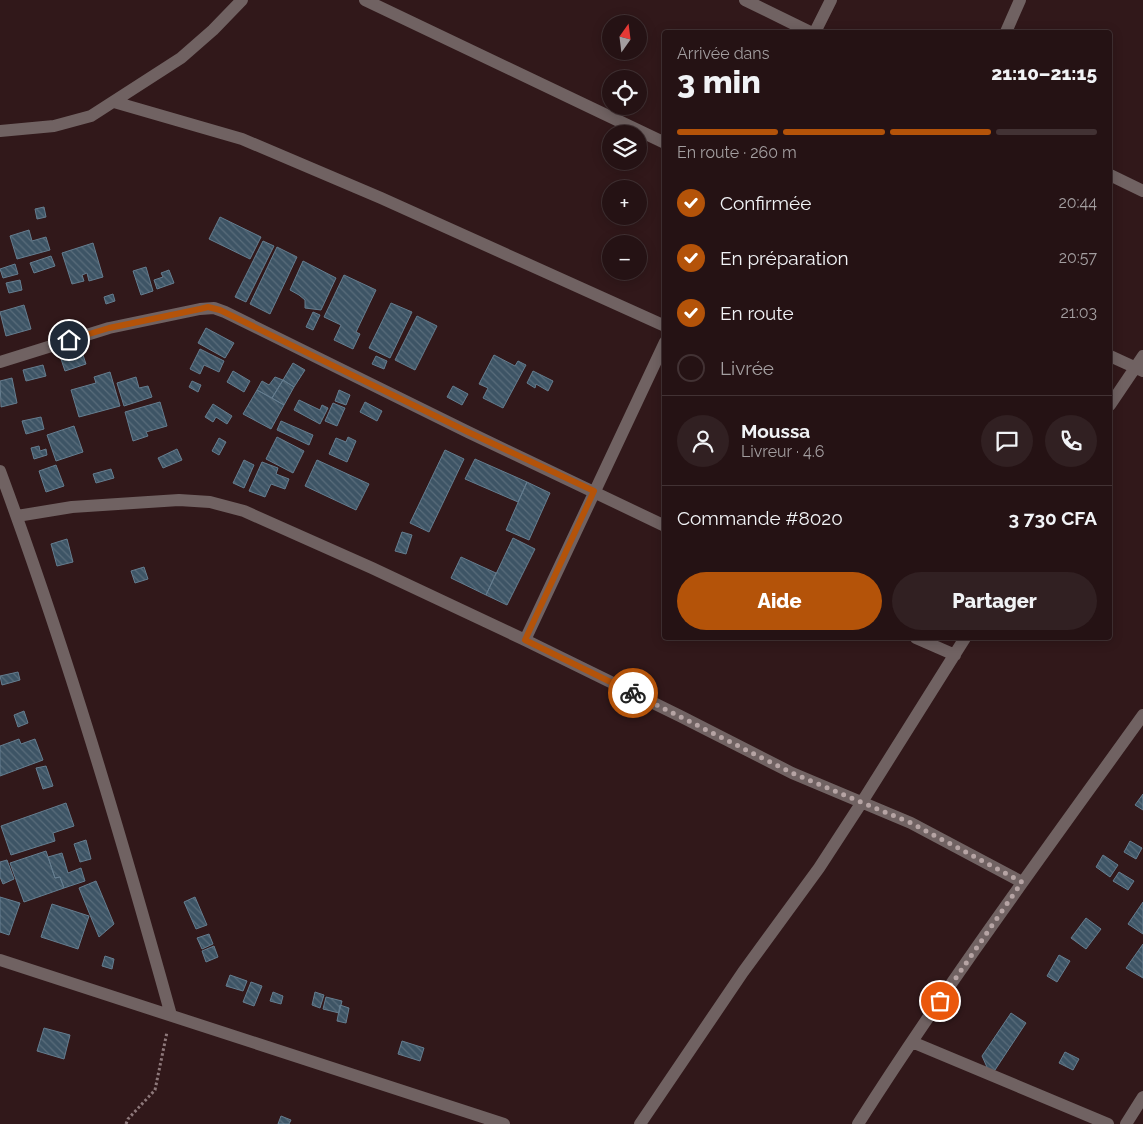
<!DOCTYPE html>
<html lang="fr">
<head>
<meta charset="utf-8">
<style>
	:root { --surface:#251214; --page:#312022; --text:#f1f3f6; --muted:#a39ea0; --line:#423234; --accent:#b45309 }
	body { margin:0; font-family:Raleway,sans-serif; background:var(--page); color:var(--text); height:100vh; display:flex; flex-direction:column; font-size:19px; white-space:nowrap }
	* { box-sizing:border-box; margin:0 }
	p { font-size:16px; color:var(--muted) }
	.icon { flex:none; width:28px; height:28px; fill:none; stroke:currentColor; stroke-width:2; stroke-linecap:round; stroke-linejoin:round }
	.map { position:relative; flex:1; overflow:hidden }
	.sheet { position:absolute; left:662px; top:30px; width:450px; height:610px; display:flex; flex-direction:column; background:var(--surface); border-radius:5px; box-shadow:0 2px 12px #0003,0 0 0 1px var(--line) }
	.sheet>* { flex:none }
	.needle { width:32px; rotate:14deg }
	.buttons { position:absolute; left:602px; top:15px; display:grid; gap:10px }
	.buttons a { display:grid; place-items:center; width:45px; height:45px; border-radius:50%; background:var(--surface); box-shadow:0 2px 12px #0003,0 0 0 1px var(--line); font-size:25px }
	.pin { position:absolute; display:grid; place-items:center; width:42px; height:42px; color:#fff; margin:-21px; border:2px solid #fff; border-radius:50%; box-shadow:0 1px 5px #0007 }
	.courier { position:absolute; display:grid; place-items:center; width:50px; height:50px; margin:-25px; border:4px solid #b45309; border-radius:50%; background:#fff; color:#222; box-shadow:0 1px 6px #0007 }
	.headline em { font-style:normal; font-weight:800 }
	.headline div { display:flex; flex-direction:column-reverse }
	.headline { display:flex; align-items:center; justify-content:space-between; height:85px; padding:0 15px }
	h1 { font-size:32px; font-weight:800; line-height:38px }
	.bar { display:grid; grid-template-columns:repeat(4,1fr); gap:8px 5px; align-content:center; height:60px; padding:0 15px }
	.bar i { height:6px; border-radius:4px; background:var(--line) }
	.bar .on { background:var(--accent) }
	.bar p { grid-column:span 4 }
	.line { display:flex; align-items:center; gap:12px; padding:0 15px; border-top:1px solid var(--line) }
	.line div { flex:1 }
	.round { display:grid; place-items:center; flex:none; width:52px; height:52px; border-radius:26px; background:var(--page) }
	ol { padding:0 15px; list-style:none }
	li { display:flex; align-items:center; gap:15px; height:55px }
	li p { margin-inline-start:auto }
	li .icon { padding:5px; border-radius:50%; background:var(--accent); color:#fff; stroke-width:4 }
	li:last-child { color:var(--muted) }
	li i { width:28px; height:28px; border:2px solid var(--line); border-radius:50% }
	.cta { display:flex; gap:10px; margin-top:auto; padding:10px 15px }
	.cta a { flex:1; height:58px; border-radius:30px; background:var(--accent); color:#fff; font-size:20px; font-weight:800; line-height:58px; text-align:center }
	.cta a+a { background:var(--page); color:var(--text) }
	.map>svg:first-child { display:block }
</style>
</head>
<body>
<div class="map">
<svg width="1143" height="1124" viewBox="0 0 1143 1124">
	<defs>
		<pattern id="building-back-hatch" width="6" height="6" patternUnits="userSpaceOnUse" patternTransform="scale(1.25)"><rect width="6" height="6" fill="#3d5465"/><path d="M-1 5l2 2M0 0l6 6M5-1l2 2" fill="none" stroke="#5a6d7b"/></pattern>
	</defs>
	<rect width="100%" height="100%" fill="#31181a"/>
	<!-- building -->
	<path fill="url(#building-back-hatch)" stroke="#657d8f" d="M44,207L46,217L37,219L35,209Z
		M220,217L261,237L250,259L209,239Z
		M29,230L32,241L46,237L50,250L17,259L10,236Z
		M263,241L274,246L246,302L235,297Z
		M93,243L103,277L89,281L87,273L82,275L84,281L72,284L62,253Z
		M277,247L297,257L270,314L250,304Z
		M51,256L55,266L34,273L30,263Z
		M303,261L336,278L321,310L305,308V300L299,295L290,290Z
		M15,264L18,274L3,278L0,269Z
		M146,267L153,291L141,295L133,271Z
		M169,270L174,283L157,289L154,280L163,277L161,273Z
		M344,275L376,290L356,332L360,334L353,349L334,340L341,325L324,317Z
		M20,280L22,290L9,293L6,283Z
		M113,294L115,301L106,304L104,297Z
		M391,303L412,312L390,358L369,348Z
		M24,305L31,329L6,336L0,312Z
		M313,312L320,315L313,330L306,327Z
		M417,316L437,326L415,370L395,360Z
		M206,328L234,343L225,358L198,343Z
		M200,349L224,361L219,372L204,365L200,374L190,369Z
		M82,352L86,364L65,371L61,359Z
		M494,355L515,366L518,361L526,365L503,408L483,398L488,388L479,384Z
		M376,356L387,361L384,369L372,364Z
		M293,363L305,370L294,387L283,380Z
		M43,365L46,376L26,381L23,370Z
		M233,371L250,381L244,392L227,382Z
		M533,371L553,381L548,391L536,384L535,388L527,383Z
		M110,372L120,406L79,417L71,390L96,383L94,377Z
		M136,377L139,388L148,386L152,397L124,406L117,383Z
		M275,377L283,380L272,398L257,390L262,381L269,385Z
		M12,378L17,403L1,407L0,381Z
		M283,380L294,387L284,405L272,398Z
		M192,381L201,385L198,392L189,387Z
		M453,386L468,394L462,405L447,397Z
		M257,390L284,405L271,429L243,414Z
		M339,390L350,395L346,405L335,401Z
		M299,400L320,410L322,405L328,408L320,424L294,410Z
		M160,402L167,426L146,432L148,436L133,441L125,412Z
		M365,402L382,411L377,421L360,412Z
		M333,403L345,408L337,426L325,421Z
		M213,404L232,416L227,424L216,417L213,422L205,417Z
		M41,417L44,429L26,434L22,421Z
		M281,421L313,435L309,445L277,430Z
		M74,426L83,452L56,461L47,435Z
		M277,437L304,451L293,473L266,459Z
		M348,437L356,441L347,462L329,454L336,438L346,442Z
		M219,438L226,442L219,455L212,451Z
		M39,446L40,451L46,449L47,455L34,459L31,448Z
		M177,449L182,460L163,468L158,458Z
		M445,450L464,459L429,532L410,523Z
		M475,459L527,482L518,502L465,479Z
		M244,460L254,465L244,488L233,483Z
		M317,460L369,484L356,510L305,486Z
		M262,462L278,468L276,474L289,479L285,489L271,484L265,497L249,491Z
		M56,465L64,486L46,492L39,471Z
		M111,469L114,478L96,483L93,474Z
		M527,482L550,493L529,540L506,530Z
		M402,532L412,535L406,554L395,551Z
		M513,538L535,549L507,605L486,595Z
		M67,539L73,562L57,566L51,544Z
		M461,557L496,573L486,595L451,578Z
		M144,567L148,579L135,583L131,571Z
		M18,672L20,680L2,685L0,676Z
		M24,711L28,723L18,727L14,715Z
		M19,739L21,744L35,739L43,760L0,776V746Z
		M46,766L53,786L43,789L36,768Z
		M1143,794V810L1135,805Z
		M66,803L74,826L53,833L55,841L11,855L1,826Z
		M86,840L91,859L80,862L74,844Z
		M1130,841L1142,848L1136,859L1124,852Z
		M46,851L55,878L60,877L64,888L24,902L10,863Z
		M62,853L68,873L81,868L85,881L64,888L60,877L55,878L48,857Z
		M1103,855L1118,865L1110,877L1096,867Z
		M7,860L14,879L3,884L0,877V862Z
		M1119,872L1134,881L1128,890L1113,881Z
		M96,881L114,924L99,937L79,888Z
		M0,897L20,903L9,935L0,932Z
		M195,897L207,925L196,929L184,902Z
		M1143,902V934L1128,924Z
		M52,904L89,916L78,949L41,937Z
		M1086,918L1101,929L1086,949L1071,938Z
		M209,934L213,944L202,949L197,938Z
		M1143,944V978L1126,968Z
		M214,946L218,957L206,962L202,951Z
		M1059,955L1070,961L1057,982L1047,976Z
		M105,956L114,959L112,969L102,966Z
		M230,975L247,981L243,991L226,986Z
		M251,982L262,986L254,1006L243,1002Z
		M273,992L283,996L281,1004L270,1001Z
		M315,992L324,995L320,1008L312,1005Z
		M326,997L342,1001L339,1013L323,1009Z
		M340,1005L349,1008L346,1023L337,1021Z
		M1011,1013L1026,1023L991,1076L982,1056Z
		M44,1028L70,1035L64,1059L37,1051Z
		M402,1041L424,1048L420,1061L398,1054Z
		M1065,1052L1079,1059L1073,1070L1059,1063Z
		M281,1116L291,1120L289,1124H278Z"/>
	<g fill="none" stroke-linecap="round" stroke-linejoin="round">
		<!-- path -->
		<path stroke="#8e797b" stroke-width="3" stroke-dasharray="2.5 2.5" stroke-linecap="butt" d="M126,1124L128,1119L155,1090L167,1032"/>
		<!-- minor -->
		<path stroke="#706262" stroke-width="12" d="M365,0L665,143
			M745,0L810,32
			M815,32L831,0
			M1006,32L1020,0
			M114,102L242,139L381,198L665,326
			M0,131L54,126L91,116L181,58L213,30L242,0
			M1110,175L1143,191
			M1110,356L1143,371
			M0,362L109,328L200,309L214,308L225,312L468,432L665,526
			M1110,405L1143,356
			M0,471C66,649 120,832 171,1015
			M17,516L72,507L179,500L210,502L244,511L372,568L525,640L680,716L792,773L911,823L1022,882
			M916,638L955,655
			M525,640L665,342
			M0,960L504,1124
			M912,1042L1108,1124
			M640,1124L743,972L819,868L862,802L965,638
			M858,1124C947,984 1046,850 1143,715
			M1126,1124L1143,1097"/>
	</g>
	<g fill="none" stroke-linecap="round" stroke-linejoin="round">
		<!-- done -->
		<path stroke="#b6a4a4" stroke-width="5" stroke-dasharray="0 9" d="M633,693L792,773L911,823L1022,882L940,1001"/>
		<!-- route -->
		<path stroke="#b45309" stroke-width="6" d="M69,340L109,328L200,309L208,307L220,310L468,432L594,491L525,640L633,693"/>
	</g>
</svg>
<div class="buttons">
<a><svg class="needle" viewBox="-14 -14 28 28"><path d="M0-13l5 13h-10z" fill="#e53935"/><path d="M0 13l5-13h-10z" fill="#a39ea0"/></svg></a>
<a><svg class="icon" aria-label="locate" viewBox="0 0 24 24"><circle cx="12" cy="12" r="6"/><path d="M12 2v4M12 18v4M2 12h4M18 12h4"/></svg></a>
<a><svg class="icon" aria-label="layers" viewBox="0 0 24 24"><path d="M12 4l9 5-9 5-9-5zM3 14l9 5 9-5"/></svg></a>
<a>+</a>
<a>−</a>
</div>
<div class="pin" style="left:940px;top:1001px;background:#ea580c"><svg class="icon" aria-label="bag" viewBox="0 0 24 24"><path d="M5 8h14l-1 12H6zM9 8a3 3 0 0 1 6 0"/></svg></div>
<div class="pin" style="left:69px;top:340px;background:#1f2937"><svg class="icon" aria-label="home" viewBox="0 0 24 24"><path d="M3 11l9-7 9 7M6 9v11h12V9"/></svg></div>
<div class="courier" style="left:633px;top:693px"><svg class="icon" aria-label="bike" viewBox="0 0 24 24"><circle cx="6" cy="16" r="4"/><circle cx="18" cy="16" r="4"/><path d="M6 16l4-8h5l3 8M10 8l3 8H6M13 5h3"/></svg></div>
<section class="sheet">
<div class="headline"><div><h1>3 min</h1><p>Arrivée dans</p></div><em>21:10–21:15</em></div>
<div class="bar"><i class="on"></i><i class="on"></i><i class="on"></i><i></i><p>En route · 260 m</p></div>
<ol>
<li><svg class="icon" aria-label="check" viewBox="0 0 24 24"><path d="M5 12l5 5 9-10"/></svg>Confirmée<p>20:44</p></li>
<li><svg class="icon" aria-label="check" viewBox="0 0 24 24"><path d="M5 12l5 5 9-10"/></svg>En préparation<p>20:57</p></li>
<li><svg class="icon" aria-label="check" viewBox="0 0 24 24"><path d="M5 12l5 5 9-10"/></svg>En route<p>21:03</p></li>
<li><i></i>Livrée</li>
</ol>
<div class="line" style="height:90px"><a class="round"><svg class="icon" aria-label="person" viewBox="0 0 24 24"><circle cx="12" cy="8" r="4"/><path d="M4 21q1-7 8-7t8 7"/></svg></a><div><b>Moussa</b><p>Livreur · 4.6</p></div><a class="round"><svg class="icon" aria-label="chat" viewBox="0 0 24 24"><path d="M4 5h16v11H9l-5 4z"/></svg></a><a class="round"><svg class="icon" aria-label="phone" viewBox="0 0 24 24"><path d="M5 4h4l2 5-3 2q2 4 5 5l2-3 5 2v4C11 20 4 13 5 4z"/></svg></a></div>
<div class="line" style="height:65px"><div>Commande #8020</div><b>3 730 CFA</b></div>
<div class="cta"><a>Aide</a><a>Partager</a></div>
</section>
</div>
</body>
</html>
